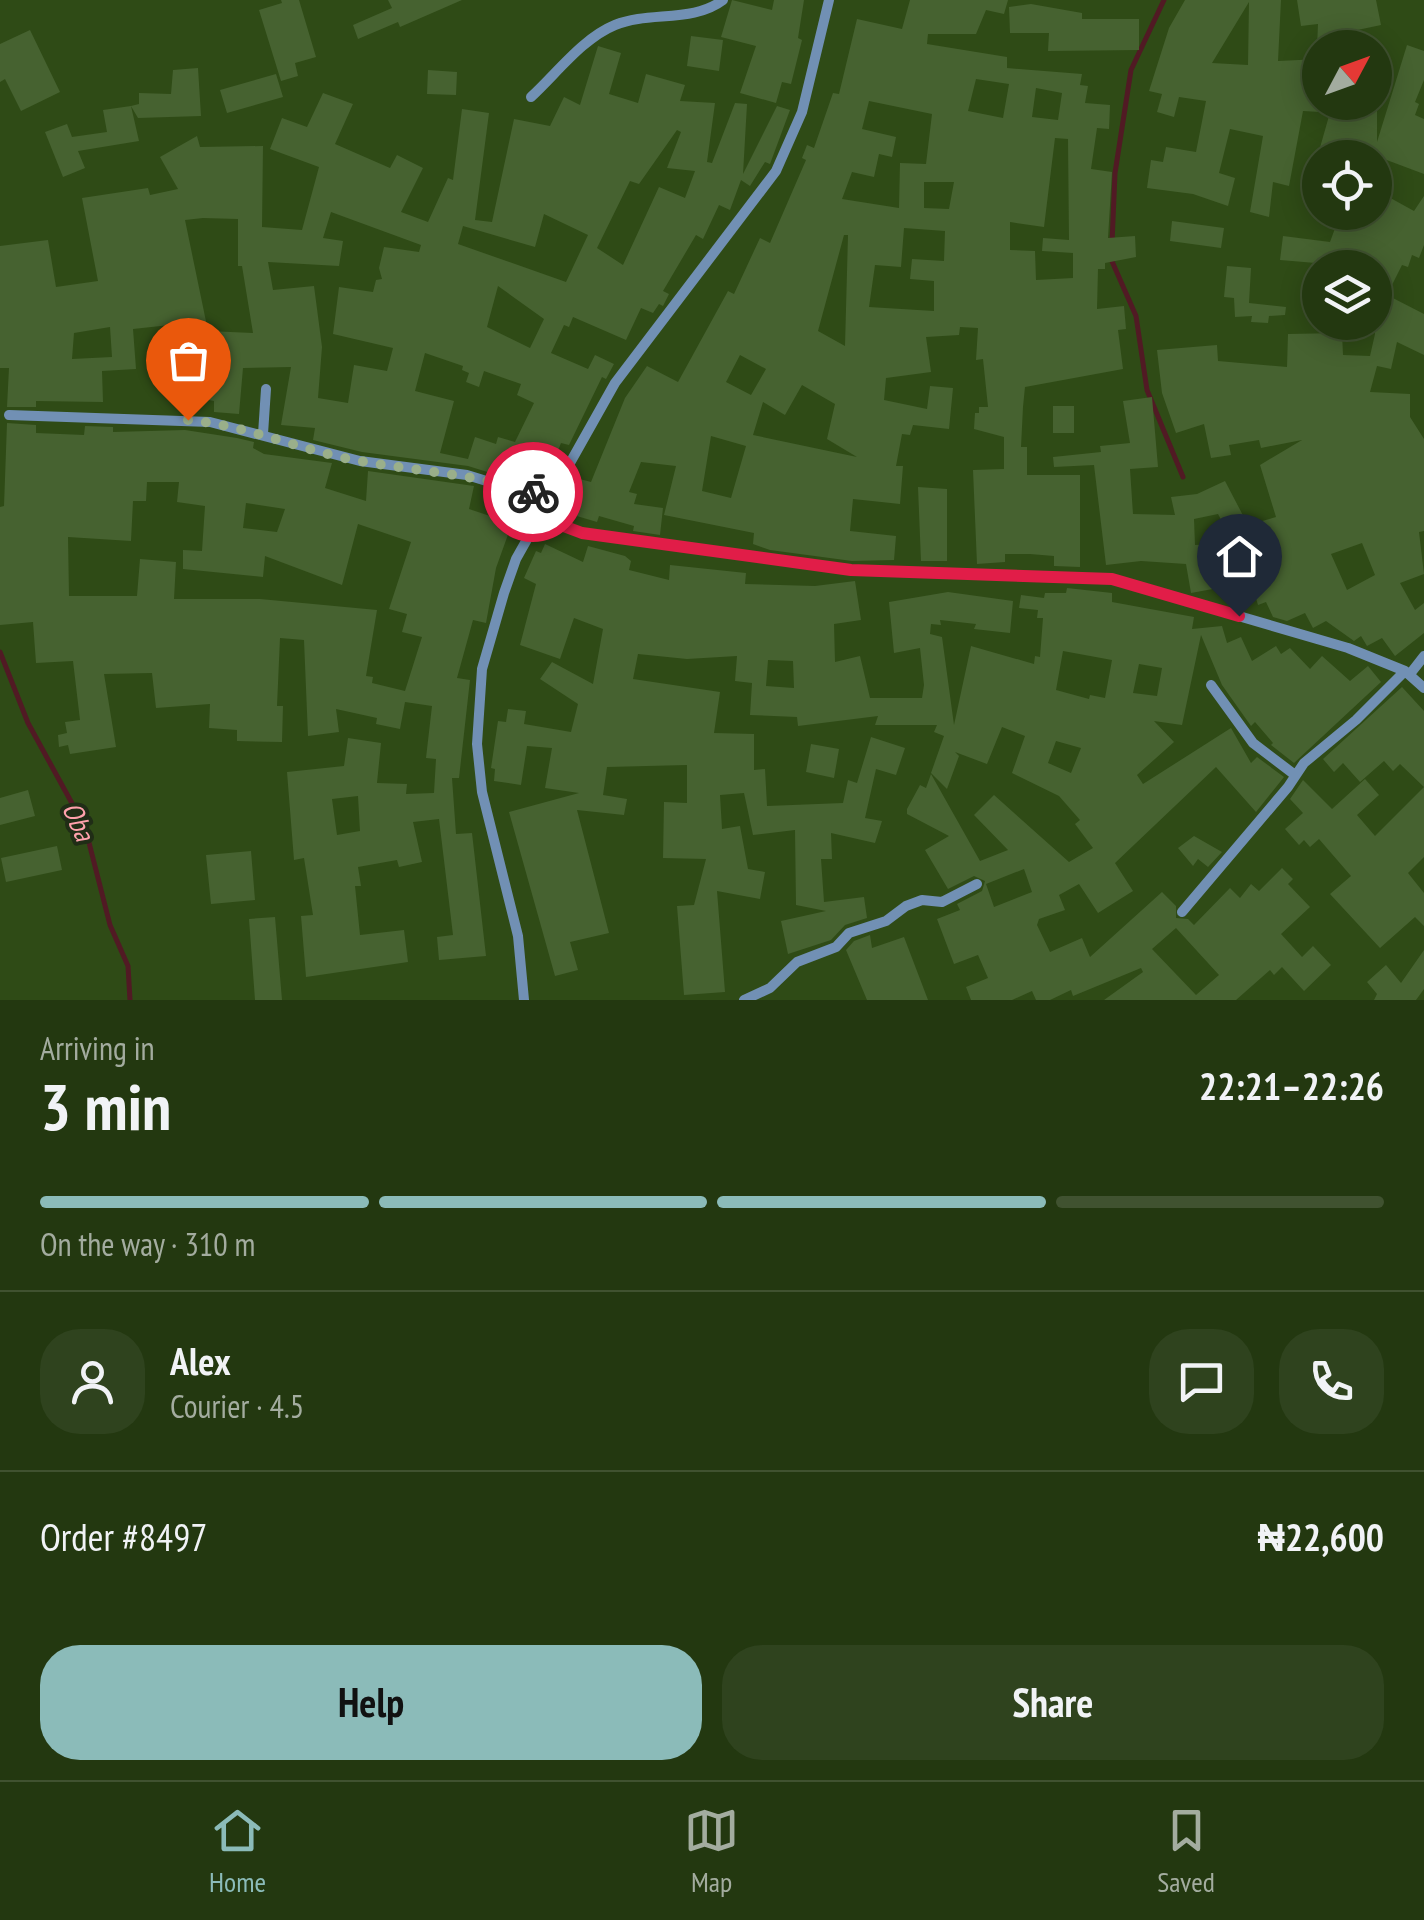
<!DOCTYPE html>
<html lang="en">
<head>
<meta charset="utf-8">
<style>
	:root { --surface:#233810; --page:#2f431e; --text:#f1f3f6; --muted:#a3ac9f; --line:#405230; --accent:#8bbbb9 }
	body { margin:0; font-family:"PT Sans Narrow",sans-serif; background:var(--page); color:var(--text); height:100vh; display:flex; flex-direction:column; font-size:38px; white-space:nowrap }
	* { box-sizing:border-box; margin:0 }
	p { font-size:32px; color:var(--muted) }
	.icon { flex:none; width:55px; height:55px; fill:none; stroke:currentColor; stroke-width:2; stroke-linecap:round; stroke-linejoin:round }
	.map { position:relative; height:1000px; overflow:hidden }
	.drawer { display:flex; flex-direction:column; background:var(--surface); flex:1 }
	.drawer>* { flex:none }
	.needle { width:65px; rotate:49deg }
	.tools { position:absolute; left:1302px; top:30px; display:grid; gap:20px }
	.tools a { display:grid; place-items:center; width:90px; height:90px; border-radius:50%; background:var(--surface); box-shadow:0 5px 25px #0003,0 0 0 2px var(--line); font-size:50px }
	.pin { position:absolute; display:grid; place-items:center; width:85px; height:85px; color:#fff; margin:-102px -42px; border-radius:50% 50% 50% 0; rotate:-45deg; box-shadow:0 0 10px #0007 }
	.pin .icon { rotate:45deg }
	.courier { position:absolute; display:grid; place-items:center; width:100px; height:100px; margin:-50px; border:8px solid #e11d48; border-radius:50%; background:#fff; color:#222; box-shadow:0 2px 12px #0007 }
	.overview em { font-style:normal; font-weight:600 }
	.overview div { display:flex; flex-direction:column-reverse }
	.overview { display:flex; align-items:center; justify-content:space-between; height:170px; padding:0 40px }
	h1 { font-size:65px; font-weight:600; line-height:75px }
	.bar { display:grid; grid-template-columns:repeat(4,1fr); gap:15px 10px; align-content:center; height:120px; padding:0 40px }
	.bar i { height:12px; border-radius:8px; background:var(--line) }
	.bar .on { background:var(--accent) }
	.bar p { grid-column:span 4 }
	.line { display:flex; align-items:center; gap:25px; padding:0 40px; border-top:2px solid var(--line) }
	.line div { flex:1 }
	.round { display:grid; place-items:center; flex:none; width:105px; height:105px; border-radius:40px; background:var(--page) }
	.cta { display:flex; gap:20px; margin-top:auto; padding:20px 40px }
	.cta a { flex:1; height:115px; border-radius:40px; background:var(--accent); color:#111; font-size:40px; font-weight:600; line-height:115px; text-align:center }
	.cta a+a { background:var(--page); color:var(--text) }
	.menu { display:flex; justify-content:space-around; align-items:center; height:140px; border-top:2px solid var(--line); background:var(--surface); font-size:28px; color:var(--muted) }
	.menu a { display:grid; justify-items:center; gap:5px }
	.menu .on { color:var(--accent) }
	.map>svg:first-child { display:block }
</style>
</head>
<body>
<div class="map">
<svg width="1424" height="1000" viewBox="0 0 1424 1000">
	<rect width="100%" height="100%" fill="#2f4b16"/>
	<g fill="none" stroke-linecap="round" stroke-linejoin="round">
		<!-- stream -->
		<path stroke="#511a24" stroke-width="5" d="M1112,243L1115,173L1131,70L1164,0
			M1111,259L1136,316L1147,390L1183,477
			M0,652L28,723L85,827L110,925L128,966L130,1000"/>
	</g>
	<!-- building -->
	<path fill="#466230" fill-rule="evenodd" d="M281,0H299L316,57L295,63L298,76L281,81L259,10L282,3Z
		M388,0H462L400,27L398,22L358,39L353,25L392,8Z
		M732,0L772,10L774,0H804L798,38L802,40L791,84L782,82L776,103L740,93L756,46L721,37Z
		M910,0H1008L1004,14L986,10L976,34H928L927,44L1007,57V68L1082,74L1080,85L1088,86L1085,103L1110,105L1109,129L1097,128L1091,169L1112,172L1108,238L1135,236L1136,257L1105,263V269H1098L1097,309L1124,306L1126,329L1118,330L1123,369L1025,387L1023,407L1021,447H1027V475H1080V567L1054,566V556L1030,554H1005V562L977,564L973,470L1004,469V437L974,429L975,413H979V407H988L983,359L976,360L978,328L960,327L959,335L926,337L931,372L886,378L884,400L927,409L930,386L953,388L949,429L913,425L910,435L902,434L896,466H903L900,504L853,499L850,531L896,536L894,560L852,561L770,550L753,544L754,533L664,515L676,466L641,462L629,492L637,494L634,504L663,508L660,535L633,531L634,526L599,516L597,522L570,514L573,500L561,497L572,477L591,482L625,398L647,366L678,382L728,291L734,294L760,238L770,243L806,160L802,158L807,145L814,148L833,93L839,94L857,19L902,29ZM976,79L1009,84L1003,118L968,111ZM1036,88L1062,93L1058,120L1032,117ZM869,101L932,114L926,164L900,163L899,208L842,199L852,172L874,177L879,154L892,157L896,137L862,129ZM1055,138L1068,139L1069,240L1043,238L1042,251L1073,253V278L1036,280L1035,251L1010,250V222L1044,227ZM924,182H954L949,209L924,208ZM904,228L945,231L944,261L912,259L910,279L934,281V311L869,307L875,265L901,267ZM844,235H848L845,346L818,331ZM740,355L766,369L751,395L726,382ZM802,385L835,404L827,439L857,457L753,435L763,402L785,415ZM711,436L746,446L731,498L702,491Z
		M1185,0H1281L1278,61L1320,59V112L1303,111L1289,186L1273,182L1269,217L1250,212L1263,136L1230,129L1219,173L1235,178L1228,206L1193,194L1147,188L1151,160L1163,162L1166,147L1196,152L1206,101L1179,97L1174,117L1157,112L1162,94L1149,91L1169,28ZM1249,2L1248,65L1212,63Z
		M1297,0H1376L1381,25L1348,32V48H1317L1318,24L1301,26Z
		M1031,4L1082,13V19H1139V50L1048,51L1049,33H1010L1009,7Z
		M30,30L60,92L21,111L5,79L0,82V44Z
		M691,36L723,40L719,71L687,66Z
		M1407,45L1424,51V80L1415,102L1419,104L1415,115L1424,119V174L1368,153L1364,158L1342,149L1340,158H1317L1333,102H1377V142Z
		M598,46L621,53L609,94L638,103L646,74L685,85L680,101L715,103L707,162L712,163L735,103L747,104L743,174L777,106L790,110L770,164L765,162L750,186L741,180L730,210L719,205L703,239L696,235L663,291L669,294L663,306L659,304L653,313L641,308L626,340L573,317L569,327L564,325L551,353L588,369L595,355L614,364L606,379L602,377L569,445L561,443L552,466L557,468L545,490L468,466L362,452L313,440L315,428L281,425L291,367L243,368L239,414L214,412V401L192,397L194,382L183,381L179,324L133,329L136,369L102,371L103,402L36,401V407H7L9,368H0V246L48,240L56,287L98,281L82,198L148,188L150,195L178,189L160,157L197,136L200,147L263,146L262,227L302,230L319,167L270,149L282,118L307,127L323,93L353,104L335,144L390,168L397,155L423,168L401,212L428,222L448,178L453,180L462,109L489,113L475,220L492,222L514,119L550,126L564,97L580,105ZM677,130L681,132L667,168L695,171L685,198L659,187L623,265L597,248L630,181L639,184ZM331,212L421,245L419,252L384,247L379,268L382,279L376,280L373,292L339,287L333,334L393,348L387,371L354,365L348,403L318,398L322,347L314,286L273,290L268,262L339,266L343,241L323,238ZM544,214L588,235L566,282L458,244L463,226L535,247ZM203,218L238,219V266H242L253,333L208,331L185,220ZM498,286L544,319L530,348L487,327ZM110,327L112,357L72,359L74,333ZM425,353L463,366L462,370L469,373L466,382L479,387L484,371L521,384L517,395L534,403L515,442L498,437L496,444L475,437L468,459L440,453L454,401L415,391Z
		M198,68L201,116L138,118L131,106L139,104V93L171,94L173,70Z
		M428,70L457,72L456,95L427,94Z
		M276,74L283,97L227,113L220,90Z
		M131,106L139,141L78,151L85,168L63,177L45,132L67,124L72,137L107,132L103,110Z
		M1385,195L1414,211L1424,196V245L1419,258L1412,255L1408,267L1402,265L1387,295L1424,314V355L1397,342L1391,369L1377,366L1370,392L1410,394V417L1424,439V531L1419,532L1424,574L1400,583L1415,610L1424,603V633L1395,656L1382,638L1367,646L1361,636L1354,641L1326,621L1313,628L1305,613L1287,621L1273,617L1266,602L1258,605L1251,582L1191,593L1186,564L1141,561L1106,565L1094,465L1054,467L1053,457L1101,452L1100,446L1130,443L1123,401L1152,397L1158,467L1130,469L1133,514L1175,515L1171,497L1197,494L1225,481L1248,525L1276,517L1260,465L1302,440L1261,448L1259,440L1229,445L1231,455L1211,458L1204,424L1176,433L1162,393L1157,350L1217,345L1218,361L1287,367L1288,334L1342,333L1343,355L1370,356L1375,334V268L1280,260L1283,236L1330,242L1341,212H1375V203L1379,205ZM1218,514L1233,543L1195,545L1194,519ZM1362,543L1375,575L1347,590L1331,554Z
		M1172,221L1224,228L1221,248L1170,241Z
		M1227,266L1251,268L1249,303L1286,307L1285,315L1269,316L1268,323L1251,322L1252,316L1235,317L1234,298L1224,297Z
		M1053,406H1074V433H1053Z
		M7,423L36,425V433L84,435L85,426L113,427V432L185,430L237,438L254,442L253,448L264,454L332,463L325,488L366,501L368,471L474,486L469,509L493,517L499,494L536,505L527,521L514,518L496,568L486,623L473,620L457,678L470,680L459,778H452L456,834L472,833L486,956L439,960L437,937L453,935L439,819L413,822L422,862L399,867L397,860L358,867L361,886H355L360,935L404,930L408,962L306,977L301,916L313,915L304,858L294,860L287,772L344,766L348,738L381,743L377,783L407,784L406,794L434,793L436,759L426,758L432,706L405,702L400,729L376,724L377,718L336,709L339,732L308,736L304,640L280,638L277,706H283L282,742L237,741V730L209,728L210,704L156,708L152,673L104,674L116,747L70,754L68,745L59,747L58,735L67,733L65,722L80,720L73,661L36,663L33,622L0,625V507L4,506ZM147,482H179L177,502L205,506L202,551L183,550V569L263,577L265,556L342,585L358,524L411,542L389,609L407,614L402,632L422,637L405,691L372,683L373,677L366,676L377,610L260,599H174L176,562L140,559L137,596H69L68,537L131,541L133,501H146ZM246,503L285,509L277,532L243,528ZM358,796L360,831L337,835L332,799Z
		M918,487L947,489V561H921Z
		M545,544L583,562L588,546L625,556L631,561L629,570L669,580L670,565L746,573L745,584L815,586L855,581L861,620L834,624L835,662L860,656L870,698H922L924,685L920,648L894,653L889,602L948,592L1013,601L1010,633L974,629L976,624L940,620L941,625L931,624L930,634L942,637L954,725L971,646L1034,664L1035,656L1040,657L1043,618H1037L1038,610L1019,608L1021,595L1044,598L1045,593H1066L1067,588L1112,593V602L1194,617L1192,629L1222,626L1227,643L1241,637L1252,661L1276,646L1281,654L1290,648L1310,669L1322,656L1350,681L1368,666L1381,682L1294,763L1271,745L1273,743L1255,722L1251,726L1222,685L1201,635L1182,725L1154,721L1174,742L1137,775L1143,784L1231,728L1251,763L1257,757L1284,777L1256,812L1216,767L1115,863L1133,891L1098,913L1079,884L1059,895L1065,910L1039,919L1037,925L1050,952L1082,938L1090,957L1162,892L1176,906V918L1188,919L1194,925L1230,888L1240,898L1251,884L1259,891L1282,868L1293,879L1288,884L1310,907L1281,934L1302,957L1313,946L1331,965L1304,991L1282,967L1274,975L1270,970L1236,1000H1104L1143,972L1141,968L1073,996L1071,990L1050,1000H1036L1032,991L1012,1000H971L966,987L988,978L978,955L954,964L937,919L960,910L957,904L982,891L985,881L974,876L948,889L925,850L949,836L907,814V809L920,785L926,788L931,774L980,861L1008,850L974,815L994,795L1069,862L1093,848L1075,824L1080,820L1059,796L1012,773L1025,736L1002,727L987,764L955,752L959,756L947,789L931,773L944,736L934,732L937,725H875L878,716L798,726L797,717L750,715L752,683L735,681L737,656L687,659L638,654L633,679L720,692L714,733L754,734V770L765,769L767,806L843,803L848,780L857,783L871,737L905,748L896,775L876,769L865,818L882,821L875,843L831,833L832,859H821L824,902L864,897L867,918L845,925L831,940L788,954L781,921L826,911L796,905L795,830L753,835L744,793L720,795L722,829L740,826L748,869L765,872L760,899L717,891L725,992L684,995L677,906L694,905L706,859L663,858L664,802L687,803V765L607,767L603,795L627,799L624,815L577,810L609,933L570,942L578,970L555,976L509,812L579,793L545,788L552,748L527,746L521,785L494,781L495,769L491,768L498,721L506,722L508,709L526,711L524,724L571,732L578,704L540,679L552,662L593,684L603,629L574,618L560,659L520,645L536,584L524,578L536,551L541,553ZM1063,651L1112,660L1105,698L1090,695L1089,699L1056,690ZM768,660L793,661L794,688L766,686ZM1139,664L1162,668L1157,696L1133,693ZM1056,741L1081,748L1071,773L1048,763ZM1024,869L1032,892L994,907L986,884ZM1176,928L1219,975L1196,995L1152,949Z
		M1402,687L1424,711V857L1408,873L1424,893V926L1415,917L1380,948L1330,894L1351,876L1319,839L1310,847L1304,840L1299,845L1285,829L1303,813L1290,799L1303,780L1332,809L1365,779L1379,795L1357,815L1375,836L1424,787L1400,764L1393,771L1384,761L1360,782L1343,763L1334,772L1323,759Z
		M811,744L839,749L834,778L806,772Z
		M28,790L35,816L0,825V798Z
		M1194,836L1222,852L1208,867L1198,859L1193,866L1178,848Z
		M57,846L62,870L6,882L1,858Z
		M251,851L255,900L211,904L206,855Z
		M275,917L282,1000H255L249,919Z
		M870,935L872,948L904,937L928,1000H867L846,950L854,941Z
		M1424,950V989L1416,1000H1374L1377,994L1367,982L1386,965L1401,983Z"/>
	<g fill="none" stroke-linecap="round" stroke-linejoin="round">
		<!-- street -->
		<path stroke="#7190b4" stroke-width="10" d="M531,97C557,73 583,38 615,25C649,11 693,23 723,0
			M9,415L210,422L360,461L467,475L552,501
			M263,434L266,389
			M542,518L582,533L851,570L1112,579L1348,648L1405,671L1424,688
			M1410,674L1424,656
			M1211,685L1253,743L1295,775
			M1182,912L1288,787L1304,763L1356,720L1405,671
			M524,1000L518,936L482,792L477,744L482,669L504,593L516,559L615,383L776,171L802,112L829,0
			M744,1000L770,988L797,962L836,947L849,933L886,921L906,906L922,900L942,902L977,884"/>
	</g>
	<g fill="none" stroke-linecap="round" stroke-linejoin="round">
		<!-- done -->
		<path stroke="#9aaf8a" stroke-width="10" stroke-dasharray="0 18" d="M188,420C242,425 291,446 344,458C408,471 471,473 533,492"/>
		<!-- route -->
		<path stroke="#e11d48" stroke-width="12" d="M533,492L552,501L542,518L582,533L851,570L1112,579L1239,616"/>
	</g>
	<g text-anchor="middle" dominant-baseline="central" stroke-width="8" stroke-linejoin="round" paint-order="stroke">
		<!-- water labels -->
		<g font-size="28" font-style="italic" fill="#ffa1ac" stroke="#202d16">
			<text transform="translate(79 821) rotate(66)">Oba</text>
		</g>
	</g>
</svg>
<div class="tools">
<a><svg class="needle" viewBox="-14 -14 28 28"><path d="M0-13l5 13h-10z" fill="#e53935"/><path d="M0 13l5-13h-10z" fill="#a3ac9f"/></svg></a>
<a><svg class="icon" aria-label="locate" viewBox="0 0 24 24"><circle cx="12" cy="12" r="6"/><path d="M12 2v4M12 18v4M2 12h4M18 12h4"/></svg></a>
<a><svg class="icon" aria-label="layers" viewBox="0 0 24 24"><path d="M12 4l9 5-9 5-9-5zM3 14l9 5 9-5"/></svg></a>
</div>
<div class="pin" style="left:188px;top:420px;background:#ea580c"><svg class="icon" aria-label="bag" viewBox="0 0 24 24"><path d="M5 8h14l-1 12H6zM9 8a3 3 0 0 1 6 0"/></svg></div>
<div class="pin" style="left:1239px;top:616px;background:#1f2937"><svg class="icon" aria-label="home" viewBox="0 0 24 24"><path d="M3 11l9-7 9 7M6 9v11h12V9"/></svg></div>
<div class="courier" style="left:533px;top:492px"><svg class="icon" aria-label="bike" viewBox="0 0 24 24"><circle cx="6" cy="16" r="4"/><circle cx="18" cy="16" r="4"/><path d="M6 16l4-8h5l3 8M10 8l3 8H6M13 5h3"/></svg></div>
</div>
<section class="drawer">
<div class="overview"><div><h1>3 min</h1><p>Arriving in</p></div><em>22:21–22:26</em></div>
<div class="bar"><i class="on"></i><i class="on"></i><i class="on"></i><i></i><p>On the way · 310 m</p></div>
<div class="line" style="height:180px"><a class="round"><svg class="icon" aria-label="person" viewBox="0 0 24 24"><circle cx="12" cy="8" r="4"/><path d="M4 21q1-7 8-7t8 7"/></svg></a><div><b>Alex</b><p>Courier · 4.5</p></div><a class="round"><svg class="icon" aria-label="chat" viewBox="0 0 24 24"><path d="M4 5h16v11H9l-5 4z"/></svg></a><a class="round"><svg class="icon" aria-label="phone" viewBox="0 0 24 24"><path d="M5 4h4l2 5-3 2q2 4 5 5l2-3 5 2v4C11 20 4 13 5 4z"/></svg></a></div>
<div class="line" style="height:130px"><div>Order #8497</div><b>₦22,600</b></div>
<div class="cta"><a>Help</a><a>Share</a></div>
</section>
<nav class="menu">
<a class="on"><svg class="icon" aria-label="home" viewBox="0 0 24 24"><path d="M3 11l9-7 9 7M6 9v11h12V9"/></svg>Home</a>
<a><svg class="icon" aria-label="map" viewBox="0 0 24 24"><path d="M3 6l6-2 6 2 6-2v14l-6 2-6-2-6 2zM9 4v14M15 6v14"/></svg>Map</a>
<a><svg class="icon" aria-label="saved" viewBox="0 0 24 24"><path d="M7 4h10v16l-5-4-5 4z"/></svg>Saved</a>
</nav>
</body>
</html>
